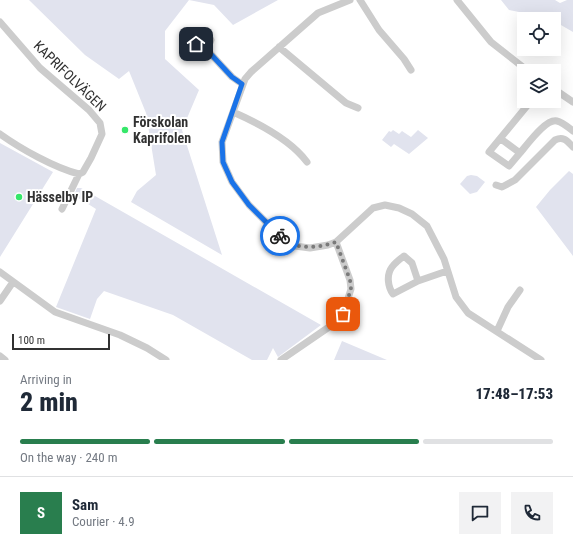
<!DOCTYPE html>
<html lang="en">
<head>
<meta charset="utf-8">
<style>
	:root { --surface:#fff; --page:#f2f2f3; --text:#1f2937; --muted:#747a83; --line:#e0e1e3; --accent:#297e4e }
	body { margin:0; font-family:"Roboto Condensed",sans-serif; background:var(--page); color:var(--text); height:100vh; display:flex; flex-direction:column; font-size:15px; white-space:nowrap }
	* { box-sizing:border-box; margin:0 }
	p { font-size:13px; color:var(--muted) }
	.icon { flex:none; width:22px; height:22px; fill:none; stroke:currentColor; stroke-width:2; stroke-linecap:round; stroke-linejoin:round }
	.map { position:relative; height:360px; overflow:hidden }
	.sheet { display:flex; flex-direction:column; background:var(--surface); flex:1 }
	.sheet>* { flex:none }
	.tools { position:absolute; left:517px; top:12px; display:grid; gap:8px }
	.tools a { display:grid; place-items:center; width:44px; height:44px; border-radius:0px; background:var(--surface); box-shadow:0 4px 16px #0002; font-size:20px }
	.scale { position:absolute; left:12px; bottom:10px; width:98px; box-sizing:border-box; padding-left:4px; border:2px solid #323232; border-top:0; font-size:11px; line-height:14px; white-space:nowrap; color:#323232; -webkit-text-stroke:3px #fff; paint-order:stroke }
	.pin { position:absolute; display:grid; place-items:center; width:34px; height:34px; color:#fff; margin:-17px; border-radius:8px; box-shadow:0 2px 6px #0006 }
	.courier { position:absolute; display:grid; place-items:center; width:40px; height:40px; margin:-20px; border:3px solid #1a73e8; border-radius:50%; background:#fff; color:#222; box-shadow:0 1px 5px #0007 }
	.summary em { font-style:normal; font-weight:800 }
	.summary div { display:flex; flex-direction:column-reverse }
	.summary { display:flex; align-items:center; justify-content:space-between; height:68px; padding:0 20px }
	h1 { font-size:26px; font-weight:800; line-height:30px }
	.bar { display:grid; grid-template-columns:repeat(4,1fr); gap:6px 4px; align-content:center; height:48px; padding:0 20px }
	.bar i { height:5px; border-radius:3px; background:var(--line) }
	.bar .selected { background:var(--accent) }
	.bar p { grid-column:span 4 }
	.line { display:flex; align-items:center; gap:10px; padding:0 20px; border-top:1px solid var(--line) }
	.line div { flex:1 }
	.round { display:grid; place-items:center; flex:none; width:42px; height:42px; border-radius:0px; background:var(--page) }
	.map>svg:first-child { display:block }
</style>
</head>
<body>
<div class="map">
<svg width="573" height="360" viewBox="0 0 573 360">
	<rect width="100%" height="100%" fill="#fff"/>
	<!-- green -->
	<path fill="#e1e3ee" d="M29,0H278L233,25L214,5L189,0L165,31V59L199,90L182,130L222,255L131,202L137,191L156,175L146,113L129,71L119,79L85,55Z
		M501,0H555L560,3L567,0H573V32L554,21V19L509,10Z
		M393,130L399,134L402,131L411,137L418,130L428,138L409,154L394,144L391,147L382,140L389,131L391,132Z
		M0,143L53,172L0,257Z
		M569,171L573,174V256L536,207L550,190Z
		M471,175L477,176L485,182L477,192L470,194L460,184L467,176Z
		M77,188H81L321,325L278,357L273,348L267,360H252L173,315L104,291L97,299L90,319L56,307L96,209L74,195Z
		M342,341L387,360H334Z"/>
	<g fill="none" stroke-linecap="round" stroke-linejoin="round">
		<!-- minor -->
		<path stroke="#ccc" stroke-width="7" d="M350,0L318,13L251,72L245,79L222,142L223,162L232,182L249,205L282,238L295,246L310,248L328,245L336,242L373,208L385,205L399,208L412,214L427,226L444,259L456,297L468,313L541,360
			M360,0L379,30L404,59L411,70
			M457,0L491,42L528,71
			M0,22L40,68L89,110L100,123L102,134L91,158L83,172L79,174L62,209
			M279,47L346,103L358,108
			M207,50L211,40L210,38L198,34L195,40L196,44L207,50L232,77L242,84
			M554,89L573,102
			M233,112C258,123 290,139 307,162
			M0,134C21,149 55,168 79,174
			M501,139L520,153L509,166L489,152L531,101
			M520,153C527,145 546,118 557,121C562,122 568,127 573,131
			M496,185L502,187L515,180L555,140C564,136 567,141 573,147
			M0,272L55,312L120,335L147,348L166,360
			M418,281L393,294C388,287 386,275 392,267C395,263 400,259 404,256L412,263L418,281L447,271
			M0,301L13,282
			M497,331L508,307L520,290
			M0,356L5,360
			M281,360L329,327L343,314L351,289L350,280L336,242"/>
	</g>
	<g fill="none" stroke-linecap="round" stroke-linejoin="round">
		<!-- done -->
		<path stroke="#7a7a7a" stroke-width="4" stroke-dasharray="0 7.2" d="M280,236C296,251 317,248 336,242L350,280L351,289L343,314"/>
		<!-- route -->
		<path stroke="#1a73e8" stroke-width="5" d="M196,44L207,50L232,77L242,84L222,142L223,162L232,182L249,205L280,236"/>
	</g>
	<!-- markers -->
	<g fill="#36e76a" stroke="#fff" stroke-width="1.5">
		<circle cx="125" cy="130" r="4"/>
		<circle cx="19" cy="197" r="4"/>
	</g>
	<g text-anchor="middle" dominant-baseline="central" stroke-width="4" stroke-linejoin="round" paint-order="stroke">
		<!-- street labels -->
		<g font-size="14" fill="#323232" stroke="#fff">
			<text transform="translate(70 76) rotate(44)">KAPRIFOLVÄGEN</text>
		</g>
		<!-- poi labels -->
		<g font-size="14" font-weight="bold" fill="#323232" stroke="#fff" text-anchor="start">
			<text x="133" y="122">Förskolan<tspan x="133" dy="16">Kaprifolen</tspan></text>
			<text x="27" y="197">Hässelby IP</text>
		</g>
	</g>
</svg>
<div class="tools">
<a><svg class="icon" aria-label="locate" viewBox="0 0 24 24"><circle cx="12" cy="12" r="6"/><path d="M12 2v4M12 18v4M2 12h4M18 12h4"/></svg></a>
<a><svg class="icon" aria-label="layers" viewBox="0 0 24 24"><path d="M12 4l9 5-9 5-9-5zM3 14l9 5 9-5"/></svg></a>
</div>
<div class="scale">100 m</div>
<div class="pin" style="left:343px;top:314px;background:#ea580c"><svg class="icon" aria-label="bag" viewBox="0 0 24 24"><path d="M5 8h14l-1 12H6zM9 8a3 3 0 0 1 6 0"/></svg></div>
<div class="pin" style="left:196px;top:44px;background:#1f2937"><svg class="icon" aria-label="home" viewBox="0 0 24 24"><path d="M3 11l9-7 9 7M6 9v11h12V9"/></svg></div>
<div class="courier" style="left:280px;top:236px"><svg class="icon" aria-label="bike" viewBox="0 0 24 24"><circle cx="6" cy="16" r="4"/><circle cx="18" cy="16" r="4"/><path d="M6 16l4-8h5l3 8M10 8l3 8H6M13 5h3"/></svg></div>
</div>
<section class="sheet">
<div class="summary"><div><h1>2 min</h1><p>Arriving in</p></div><em>17:48–17:53</em></div>
<div class="bar"><i class="selected"></i><i class="selected"></i><i class="selected"></i><i></i><p>On the way · 240 m</p></div>
<div class="line" style="height:72px"><b class="round" style="background:var(--accent);color:#fff">S</b><div><b>Sam</b><p>Courier · 4.9</p></div><a class="round"><svg class="icon" aria-label="chat" viewBox="0 0 24 24"><path d="M4 5h16v11H9l-5 4z"/></svg></a><a class="round"><svg class="icon" aria-label="phone" viewBox="0 0 24 24"><path d="M5 4h4l2 5-3 2q2 4 5 5l2-3 5 2v4C11 20 4 13 5 4z"/></svg></a></div>
</section>
</body>
</html>
